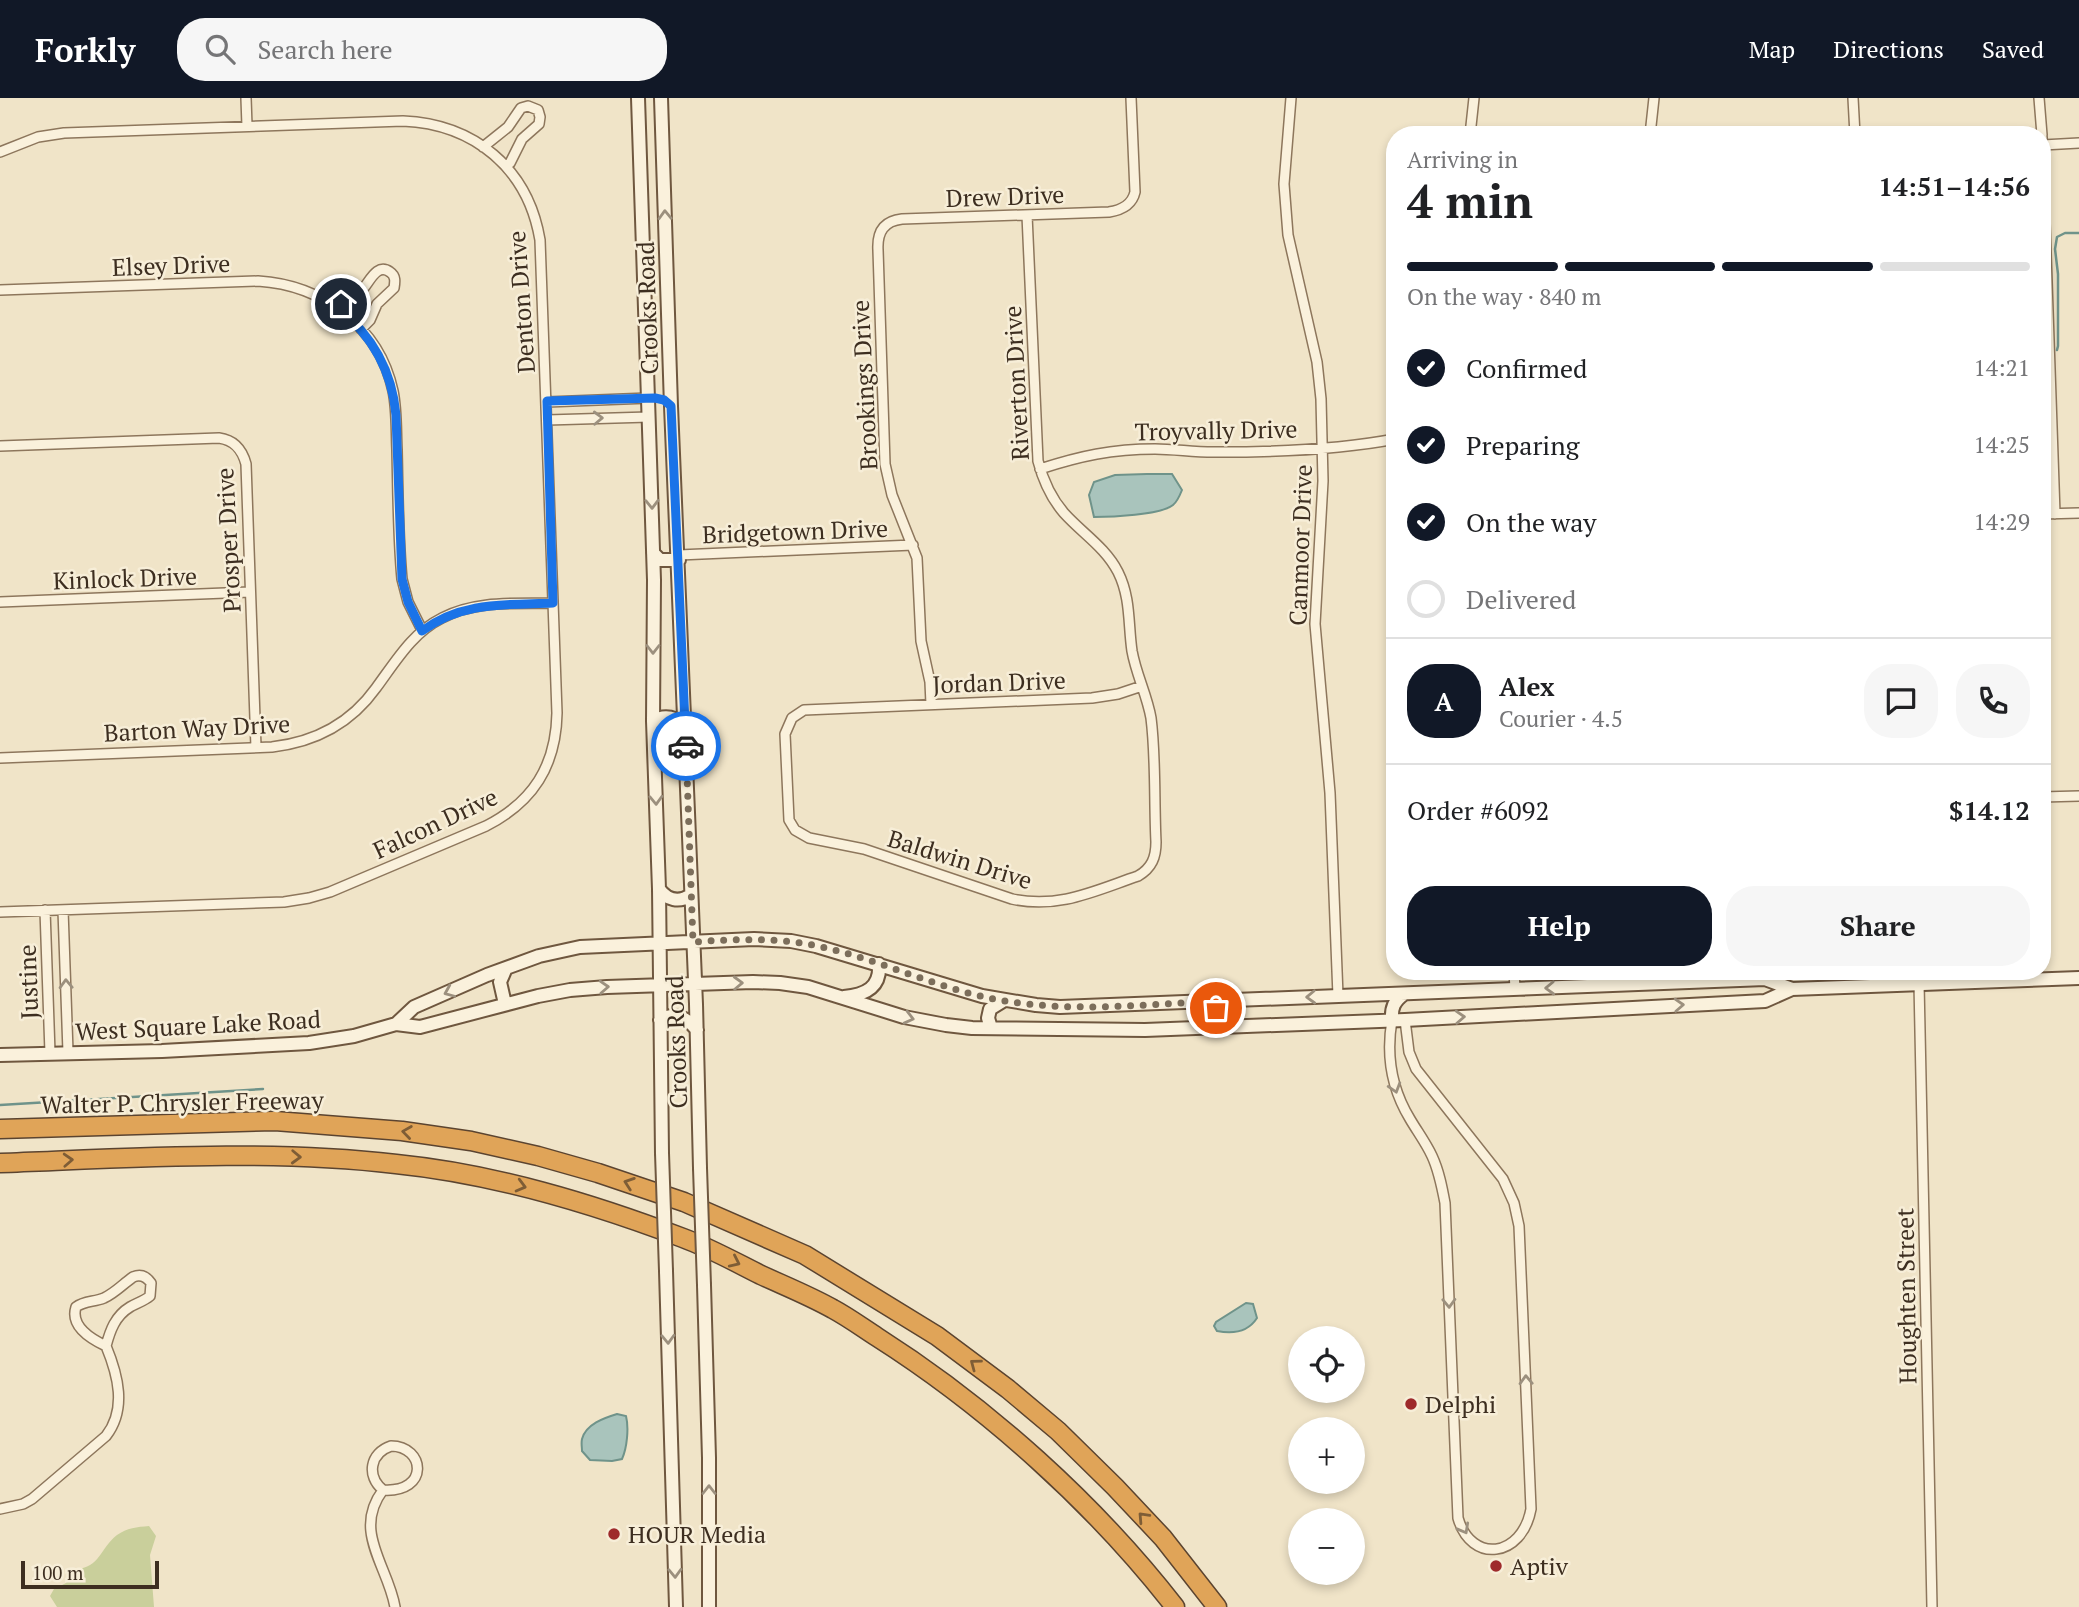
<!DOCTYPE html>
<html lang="en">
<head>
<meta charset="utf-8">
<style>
	:root { --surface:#fff; --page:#f6f6f6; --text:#202124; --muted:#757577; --line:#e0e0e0; --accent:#111827 }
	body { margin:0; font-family:"PT Serif",serif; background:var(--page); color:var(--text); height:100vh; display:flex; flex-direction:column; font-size:26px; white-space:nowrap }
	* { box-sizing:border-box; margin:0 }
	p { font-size:23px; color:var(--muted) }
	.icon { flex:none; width:38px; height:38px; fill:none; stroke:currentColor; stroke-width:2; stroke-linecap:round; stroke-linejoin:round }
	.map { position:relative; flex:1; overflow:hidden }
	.panel { position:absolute; left:1386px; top:28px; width:665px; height:854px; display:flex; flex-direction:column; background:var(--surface); border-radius:28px; box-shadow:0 4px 10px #0003 }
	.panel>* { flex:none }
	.controls { position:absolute; left:1288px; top:1228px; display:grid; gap:14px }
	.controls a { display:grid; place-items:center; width:77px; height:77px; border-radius:50%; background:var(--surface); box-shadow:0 4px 10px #0003; font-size:35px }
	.scale { position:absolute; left:21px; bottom:18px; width:138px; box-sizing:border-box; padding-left:7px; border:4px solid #3d2e20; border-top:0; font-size:19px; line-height:24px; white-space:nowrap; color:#3d2e20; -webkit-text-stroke:5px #f7eed8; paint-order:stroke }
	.pin { position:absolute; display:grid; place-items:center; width:60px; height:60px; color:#fff; margin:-30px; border:4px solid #fff; border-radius:50%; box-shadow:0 2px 7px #0007 }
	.courier { position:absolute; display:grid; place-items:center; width:70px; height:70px; margin:-35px; border:5px solid #1a73e8; border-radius:50%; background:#fff; color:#222; box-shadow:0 2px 9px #0007 }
	.headline em { font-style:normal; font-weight:600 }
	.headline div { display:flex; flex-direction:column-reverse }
	.headline { display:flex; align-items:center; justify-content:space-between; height:119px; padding:0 21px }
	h1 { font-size:46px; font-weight:600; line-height:52px }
	.bar { display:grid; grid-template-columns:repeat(4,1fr); gap:10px 7px; align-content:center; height:84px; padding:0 21px }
	.bar i { height:9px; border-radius:5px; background:var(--line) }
	.bar .active { background:var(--accent) }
	.bar p { grid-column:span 4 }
	.line { display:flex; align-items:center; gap:18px; padding:0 21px; border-top:2px solid var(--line) }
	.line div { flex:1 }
	.round { display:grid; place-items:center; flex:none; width:74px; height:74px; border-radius:28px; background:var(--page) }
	ol { padding:0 21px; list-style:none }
	li { display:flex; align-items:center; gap:21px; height:77px }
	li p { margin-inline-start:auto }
	li .icon { padding:7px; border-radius:50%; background:var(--accent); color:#fff; stroke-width:4 }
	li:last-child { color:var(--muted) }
	li i { width:38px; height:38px; border:4px solid var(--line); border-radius:50% }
	.primary-button { display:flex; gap:14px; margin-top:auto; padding:14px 21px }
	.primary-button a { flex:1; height:80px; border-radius:28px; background:var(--accent); color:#fff; font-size:28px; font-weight:600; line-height:80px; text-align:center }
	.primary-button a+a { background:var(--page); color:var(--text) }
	header { display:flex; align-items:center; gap:42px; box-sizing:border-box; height:98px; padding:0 35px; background:var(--accent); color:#fff }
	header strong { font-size:33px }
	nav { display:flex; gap:38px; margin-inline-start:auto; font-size:24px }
	.search { width:490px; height:63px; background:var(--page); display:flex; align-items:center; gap:18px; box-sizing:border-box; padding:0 24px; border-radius:28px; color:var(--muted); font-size:26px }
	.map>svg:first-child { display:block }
</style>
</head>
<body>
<header>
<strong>Forkly</strong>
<div class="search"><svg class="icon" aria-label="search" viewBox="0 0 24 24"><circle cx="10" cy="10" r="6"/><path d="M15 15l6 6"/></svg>Search here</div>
<nav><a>Map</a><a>Directions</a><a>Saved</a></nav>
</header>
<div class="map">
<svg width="2079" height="1509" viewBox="0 0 2079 1509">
	<rect width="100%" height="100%" fill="#f0e4c8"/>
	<!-- green -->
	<path fill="#c9cf9b" d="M149,1428L156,1438L150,1457L154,1509H57L50,1498L54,1491L66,1485L76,1471C100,1470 100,1450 117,1437C127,1430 137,1429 149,1428Z"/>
	<!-- water -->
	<path fill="#a9c4bc" stroke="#6f938a" stroke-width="2" d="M1147,376H1172L1182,392C1180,397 1177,404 1173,407C1161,417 1110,419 1094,419L1089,397L1094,384L1115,377Z
		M1246,1205L1253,1206L1257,1220C1248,1234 1232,1236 1217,1233L1214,1228L1216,1224Z
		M617,1316L626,1318C629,1330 627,1350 622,1361L612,1363L590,1362L582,1353C582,1349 581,1345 582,1341C586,1326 604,1320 617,1316Z"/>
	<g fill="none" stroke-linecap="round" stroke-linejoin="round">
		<!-- stream -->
		<path stroke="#6f938a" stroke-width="2.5" d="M2057,252L2058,248V176L2055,151L2057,139L2065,135H2079
			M0,1007L263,991"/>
		<!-- street casing -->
		<g stroke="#8d765c" stroke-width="12">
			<path id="street" d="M246,0L247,28
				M1291,0L1284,86L1288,137L1317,264L1321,301L1323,383L1315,526L1330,695L1338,898
				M1853,0L1855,37
				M2039,0L2042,37
				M1470,37L1474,0
				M1650,37L1654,0
				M2042,39L2055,416
				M2043,47L2079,45
				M483,49L508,29L521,10L528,8L538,12L540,19L539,26L522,41L510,65L506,68
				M0,54L38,39L64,35L403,23C474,26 528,70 540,142L557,615C556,668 533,704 486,728L330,794L309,800L284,804L0,814
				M1027,117L1038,363C1043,382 1051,400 1064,415C1083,436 1105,449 1118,474C1131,500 1128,526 1132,553C1136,576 1147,597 1151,620C1156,659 1154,704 1156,744C1156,759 1152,770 1138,778C1094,793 1059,811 1012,801L864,751L809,740L795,732L789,722L785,636L792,620L804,612L1092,600L1118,596L1142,588
				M0,192L258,183C322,187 379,228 393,293C397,312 396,332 397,352C398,395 398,438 402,481L408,504L422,532
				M338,210C345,202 353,199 361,193C369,186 376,164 390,174C396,178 395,184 394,190L377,206L370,222L361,231
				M547,304L649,300
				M547,322L649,319
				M0,348L219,340C234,342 242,351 246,366L256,649
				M1040,371C1080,358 1112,351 1155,351C1176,351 1198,355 1219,354C1277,354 1338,352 1395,341
				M2042,416L2079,415
				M679,457L913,447
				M0,504L250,494
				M931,606L930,584L921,543L917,460L892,397L885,366L878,152C877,134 884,123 902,121L1109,114C1122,112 1132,107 1135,94L1131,0
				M0,660L272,649C315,644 351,625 376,590C396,563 412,535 442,520C476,502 516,506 553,505
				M2042,699L2079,698
				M45,812L50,955
				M63,812L68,954
				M1514,873L1515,891
				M1900,873V886
				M1919,885L1932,1509
				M1392,922C1386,957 1391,990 1410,1021C1417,1033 1426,1045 1432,1058C1439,1073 1442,1089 1445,1105L1458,1420C1471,1466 1522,1460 1531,1411L1519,1128L1514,1105L1503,1081L1416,971L1409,954L1405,922
				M391,1348C425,1348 430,1395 383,1392C366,1378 370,1355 391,1348Z
				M383,1392C352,1433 388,1468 395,1509
				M0,1411L23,1406L32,1401L106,1338C127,1311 118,1277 106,1248C110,1233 115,1218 130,1209C137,1205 144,1203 150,1198L151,1185C146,1178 140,1176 133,1179C123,1186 115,1195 104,1200C94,1204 84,1203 76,1209C70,1228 91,1241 106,1248"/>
		</g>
		<!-- secondary casing -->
		<g stroke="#6f573f" stroke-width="16">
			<path id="secondary" d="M638,0L654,482L653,623L659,791L662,1055
				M661,0L671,308L696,906L700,1070
				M653,455L660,462H679
				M653,623C665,616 675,619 685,627
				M659,791C667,802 679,805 691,797
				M844,899C865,897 881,890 879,866
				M505,906L500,884L506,870
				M660,922C674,914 687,919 697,932
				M1392,922C1391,910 1394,903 1404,896
				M396,926L414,909L487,877L539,858L580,849L754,841L791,843L816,848L982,898L1036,907L1060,909L1765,881L1792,891
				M1206,929C1216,923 1219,913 1212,903
				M991,930L988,920L990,911L1003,903
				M0,957L162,953L309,945L354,938L396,926L420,929L538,898L570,892L607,889L753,884L780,885L808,889L904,919L946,927L972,930L1145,932L1405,922L1765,903L1792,891L2079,880
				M666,1173L676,1509
				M704,1187L709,1360V1509"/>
		</g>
		<!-- highway casing -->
		<g stroke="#5b4430" stroke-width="21">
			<path id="highway" d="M0,1031L275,1023L402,1033L471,1043L538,1058L598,1075L684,1104L805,1157L937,1238L1008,1291L1058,1333L1115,1389L1163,1440L1217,1509
				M0,1065C132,1060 264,1051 396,1066C495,1076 591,1105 683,1140C710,1150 735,1164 761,1177C785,1188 810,1198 833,1211C848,1219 863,1230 877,1239C987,1309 1095,1406 1175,1509"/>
		</g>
		<!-- street -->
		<use href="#street" stroke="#faf1dc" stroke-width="9"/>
		<!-- secondary -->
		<use href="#secondary" stroke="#faf1dc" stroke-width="12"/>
		<!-- highway -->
		<use href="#highway" stroke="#e0a458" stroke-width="18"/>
		<!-- secondary-bridge casing -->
		<g stroke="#6f573f" stroke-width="16" stroke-linecap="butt">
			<path id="secondary-bridge" d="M662,1055L666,1173
				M700,1070L704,1187"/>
		</g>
		<!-- secondary-bridge -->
		<use href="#secondary-bridge" stroke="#faf1dc" stroke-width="12"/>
	</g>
	<!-- one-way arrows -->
	<defs><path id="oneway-chevron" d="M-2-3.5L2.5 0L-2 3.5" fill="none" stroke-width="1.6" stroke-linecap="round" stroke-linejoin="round" transform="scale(1.75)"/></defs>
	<g stroke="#9c907e">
		<use href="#oneway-chevron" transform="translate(665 117) rotate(-92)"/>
		<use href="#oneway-chevron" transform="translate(598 320) rotate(-2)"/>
		<use href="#oneway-chevron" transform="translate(652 406) rotate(89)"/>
		<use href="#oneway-chevron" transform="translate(653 551) rotate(90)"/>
		<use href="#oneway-chevron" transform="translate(656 702) rotate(88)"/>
		<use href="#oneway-chevron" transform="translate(738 885) rotate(-2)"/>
		<use href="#oneway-chevron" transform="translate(66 886) rotate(-92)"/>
		<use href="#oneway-chevron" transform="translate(604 889) rotate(-3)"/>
		<use href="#oneway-chevron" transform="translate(1550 890) rotate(178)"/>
		<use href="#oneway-chevron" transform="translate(449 894) rotate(157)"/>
		<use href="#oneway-chevron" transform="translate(1311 899) rotate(178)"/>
		<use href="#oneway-chevron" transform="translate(1679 907) rotate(-3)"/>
		<use href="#oneway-chevron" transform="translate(1460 919) rotate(-3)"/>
		<use href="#oneway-chevron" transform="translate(909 920) rotate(14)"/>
		<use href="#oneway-chevron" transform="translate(1395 990) rotate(73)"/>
		<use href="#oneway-chevron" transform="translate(1449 1205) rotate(88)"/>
		<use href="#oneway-chevron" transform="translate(668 1241) rotate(88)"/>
		<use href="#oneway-chevron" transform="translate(1526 1282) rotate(-92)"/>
		<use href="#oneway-chevron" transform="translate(709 1392) rotate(-90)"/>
		<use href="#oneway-chevron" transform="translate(1464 1431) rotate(61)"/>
		<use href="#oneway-chevron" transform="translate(675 1475) rotate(88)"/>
	</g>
	<g stroke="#7e5d36">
		<use href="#oneway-chevron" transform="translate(407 1034) rotate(-172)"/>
		<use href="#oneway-chevron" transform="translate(296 1059) rotate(2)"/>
		<use href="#oneway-chevron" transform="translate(68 1062) rotate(-3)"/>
		<use href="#oneway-chevron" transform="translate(629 1085) rotate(-161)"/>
		<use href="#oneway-chevron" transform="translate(521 1088) rotate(15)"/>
		<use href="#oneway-chevron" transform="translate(735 1164) rotate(25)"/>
		<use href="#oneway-chevron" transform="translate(975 1266) rotate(-143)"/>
		<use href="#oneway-chevron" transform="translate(1143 1419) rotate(-133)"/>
	</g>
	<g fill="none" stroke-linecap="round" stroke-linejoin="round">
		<!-- done -->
		<path stroke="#7c6e5b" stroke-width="7" stroke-dasharray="0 12.6" d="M686,648L693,844C738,841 782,839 826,850C886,864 943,893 1005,903C1073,914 1143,907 1212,903L1216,910"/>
		<!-- route -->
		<path stroke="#1a73e8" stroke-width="9" d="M341,206L338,210C373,238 392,273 396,317L402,481L408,504L422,533C462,503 507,507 553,505L547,303L655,300L664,302L671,308L686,648"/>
	</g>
	<!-- markers -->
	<g fill="#9e2a2b" stroke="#f7eed8" stroke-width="2.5">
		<circle cx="1411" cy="1306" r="7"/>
		<circle cx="614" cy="1436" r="7"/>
		<circle cx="1496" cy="1468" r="7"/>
	</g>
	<g text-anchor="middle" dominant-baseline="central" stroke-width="5" stroke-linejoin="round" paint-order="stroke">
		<!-- street labels -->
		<g font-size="24" fill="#3d2e20" stroke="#f7eed8">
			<text transform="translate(1005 98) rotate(-2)">Drew Drive</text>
			<text transform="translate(171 167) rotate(-2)">Elsey Drive</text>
			<text transform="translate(521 204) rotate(-94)">Denton Drive</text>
			<text transform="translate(647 210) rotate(-92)">Crooks Road</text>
			<text transform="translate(1016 285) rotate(-93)">Riverton Drive</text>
			<text transform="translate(864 287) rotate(-93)">Brookings Drive</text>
			<text transform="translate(1216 332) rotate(-1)">Troyvally Drive</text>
			<text transform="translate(795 433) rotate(-2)">Bridgetown Drive</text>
			<text transform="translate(228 442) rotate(-93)">Prosper Drive</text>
			<text transform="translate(1300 447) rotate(-88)">Canmoor Drive</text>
			<text transform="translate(125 480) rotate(-2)">Kinlock Drive</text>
			<text transform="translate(999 584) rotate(-2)">Jordan Drive</text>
			<text transform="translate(197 630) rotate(-3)">Barton Way Drive</text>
			<text transform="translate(435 725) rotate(-25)">Falcon Drive</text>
			<text transform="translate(960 761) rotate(17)">Baldwin Drive</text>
			<text transform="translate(28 884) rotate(-92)">Justine</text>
			<text transform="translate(198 927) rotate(-3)">West Square Lake Road</text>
			<text transform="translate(676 944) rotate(-92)">Crooks Road</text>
			<text transform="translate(182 1004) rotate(-1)">Walter P. Chrysler Freeway</text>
			<text transform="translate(1906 1198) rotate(-91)">Houghten Street</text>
		</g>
		<!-- poi labels -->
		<g font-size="24" fill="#3d2e20" stroke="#f7eed8" text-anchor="start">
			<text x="1425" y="1306">Delphi</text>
			<text x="628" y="1436">HOUR Media</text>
			<text x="1510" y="1468">Aptiv</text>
		</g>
	</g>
</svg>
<div class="controls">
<a><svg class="icon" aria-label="locate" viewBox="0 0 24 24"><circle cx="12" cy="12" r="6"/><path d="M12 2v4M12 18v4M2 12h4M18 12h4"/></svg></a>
<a>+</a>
<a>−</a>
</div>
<div class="scale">100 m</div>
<div class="pin" style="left:1216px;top:910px;background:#ea580c"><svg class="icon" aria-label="bag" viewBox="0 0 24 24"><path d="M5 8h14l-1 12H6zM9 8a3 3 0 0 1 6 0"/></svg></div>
<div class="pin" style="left:341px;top:206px;background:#1f2937"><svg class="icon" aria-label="home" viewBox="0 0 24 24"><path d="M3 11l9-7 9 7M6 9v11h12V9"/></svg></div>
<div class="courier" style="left:686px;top:648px"><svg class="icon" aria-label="car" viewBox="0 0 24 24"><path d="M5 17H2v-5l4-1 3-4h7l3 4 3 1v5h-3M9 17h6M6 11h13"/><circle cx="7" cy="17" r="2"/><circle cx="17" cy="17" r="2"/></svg></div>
<section class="panel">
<div class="headline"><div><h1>4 min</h1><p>Arriving in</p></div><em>14:51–14:56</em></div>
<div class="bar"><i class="active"></i><i class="active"></i><i class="active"></i><i></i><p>On the way · 840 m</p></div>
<ol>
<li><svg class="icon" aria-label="check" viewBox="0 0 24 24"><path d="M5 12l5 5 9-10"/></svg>Confirmed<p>14:21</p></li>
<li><svg class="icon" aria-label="check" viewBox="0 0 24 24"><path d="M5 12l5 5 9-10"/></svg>Preparing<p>14:25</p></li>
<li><svg class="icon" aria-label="check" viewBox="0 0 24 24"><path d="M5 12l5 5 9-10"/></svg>On the way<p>14:29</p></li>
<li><i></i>Delivered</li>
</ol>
<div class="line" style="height:126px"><b class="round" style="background:var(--accent);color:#fff">A</b><div><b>Alex</b><p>Courier · 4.5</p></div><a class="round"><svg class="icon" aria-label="chat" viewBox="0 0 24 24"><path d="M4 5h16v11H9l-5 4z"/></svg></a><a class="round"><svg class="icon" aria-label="phone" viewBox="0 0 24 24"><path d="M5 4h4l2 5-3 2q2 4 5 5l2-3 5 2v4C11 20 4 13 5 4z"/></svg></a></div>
<div class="line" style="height:91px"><div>Order #6092</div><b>$14.12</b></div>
<div class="primary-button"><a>Help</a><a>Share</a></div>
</section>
</div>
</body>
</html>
